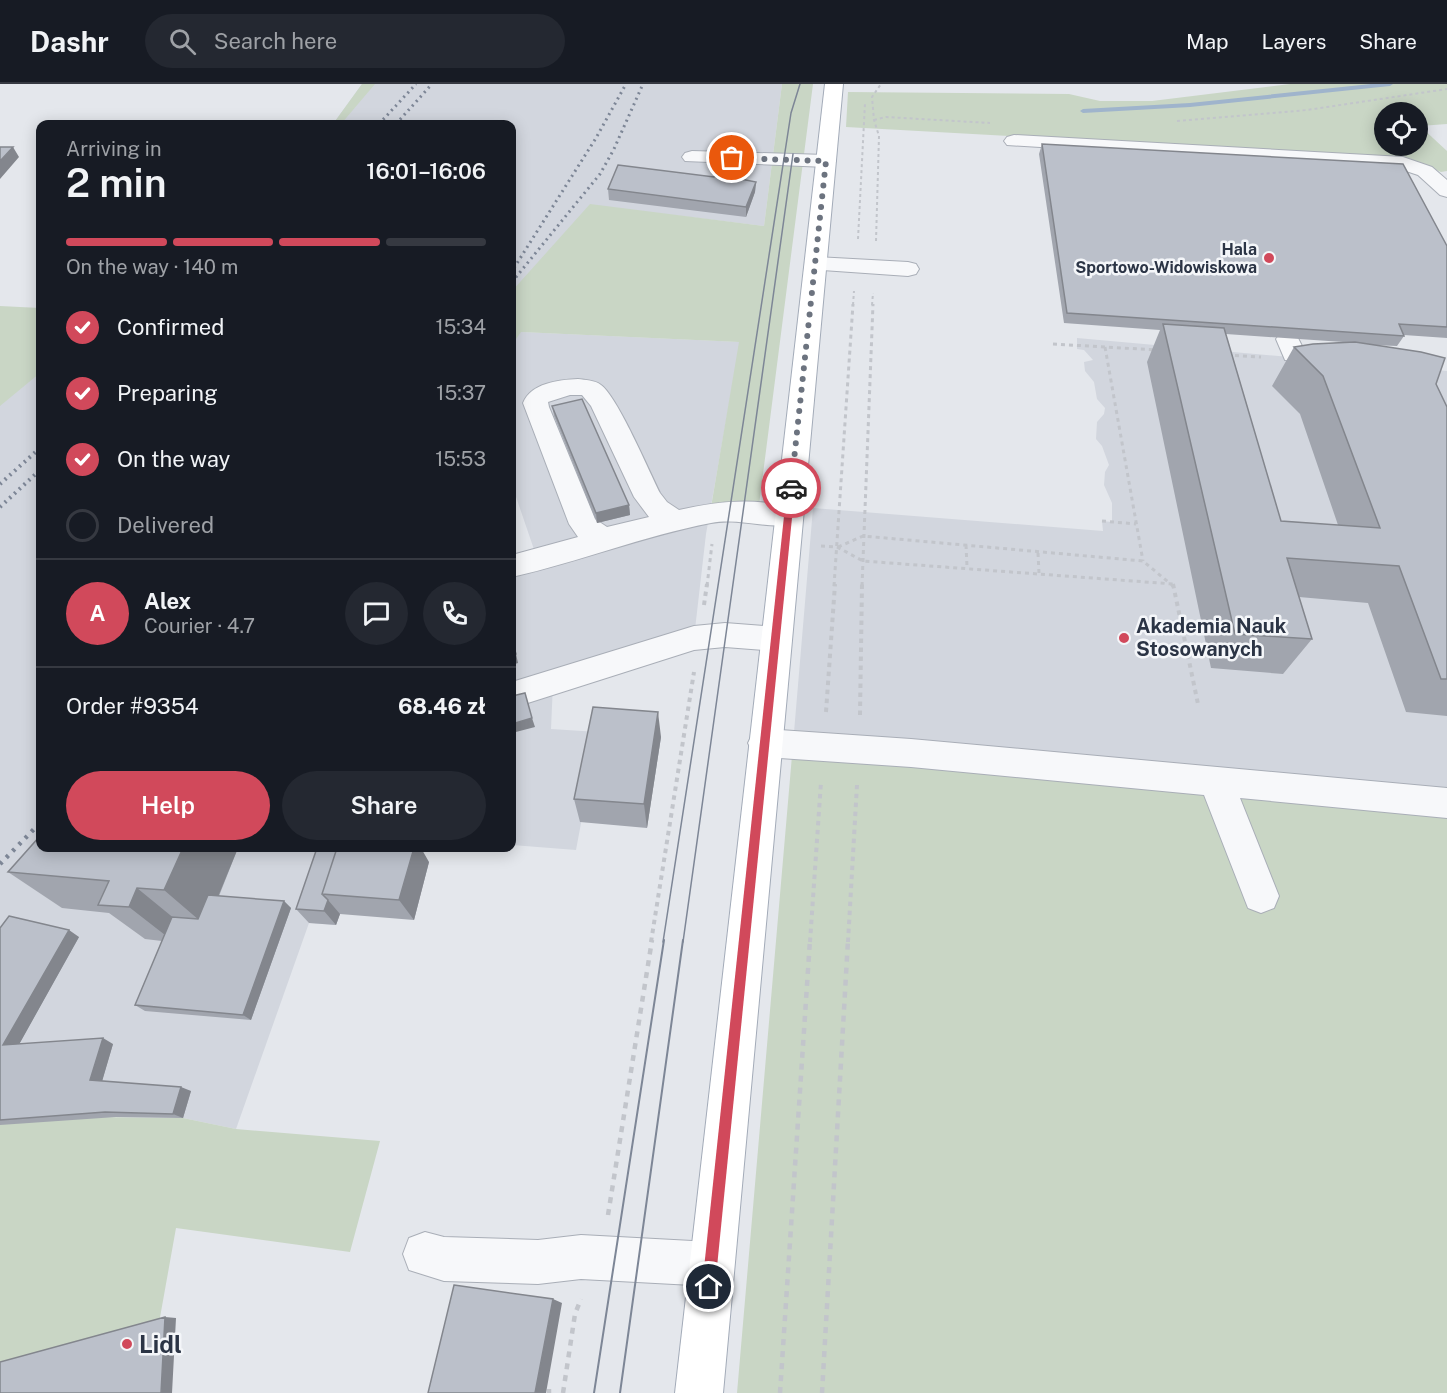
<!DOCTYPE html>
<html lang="en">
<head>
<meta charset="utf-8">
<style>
	:root { --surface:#171b24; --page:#242831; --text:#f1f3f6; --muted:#9ea1a6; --line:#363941; --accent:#d1495b }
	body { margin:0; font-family:"Public Sans",sans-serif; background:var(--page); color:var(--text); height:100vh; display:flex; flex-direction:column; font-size:22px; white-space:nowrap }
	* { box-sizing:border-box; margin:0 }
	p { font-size:20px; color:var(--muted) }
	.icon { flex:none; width:33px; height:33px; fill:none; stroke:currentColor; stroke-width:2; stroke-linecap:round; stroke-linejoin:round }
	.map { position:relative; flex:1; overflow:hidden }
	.panel { position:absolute; left:36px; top:36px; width:480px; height:732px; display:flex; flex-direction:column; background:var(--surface); border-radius:12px; box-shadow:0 3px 15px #0003 }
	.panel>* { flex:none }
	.fabs { position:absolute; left:1374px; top:18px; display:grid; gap:12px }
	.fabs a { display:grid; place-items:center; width:54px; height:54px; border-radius:50%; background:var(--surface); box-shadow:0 3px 15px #0003; font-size:30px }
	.pin { position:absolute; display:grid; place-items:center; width:51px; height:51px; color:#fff; margin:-26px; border:3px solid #fff; border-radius:50%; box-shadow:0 2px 6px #0007 }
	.courier { position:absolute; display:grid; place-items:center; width:60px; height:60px; margin:-30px; border:4px solid #d1495b; border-radius:50%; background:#fff; color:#222; box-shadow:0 2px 8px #0007 }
	.summary em { font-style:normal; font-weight:600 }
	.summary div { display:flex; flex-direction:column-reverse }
	.summary { display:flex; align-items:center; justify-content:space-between; height:102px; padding:0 30px }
	h1 { font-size:39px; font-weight:600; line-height:45px }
	.bar { display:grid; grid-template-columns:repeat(4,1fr); gap:9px 6px; align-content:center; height:72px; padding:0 30px }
	.bar i { height:8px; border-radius:4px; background:var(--line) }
	.bar .on { background:var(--accent) }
	.bar p { grid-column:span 4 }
	.line { display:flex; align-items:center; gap:15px; padding:0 30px; border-top:2px solid var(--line) }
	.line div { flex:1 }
	.round { display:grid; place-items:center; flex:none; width:63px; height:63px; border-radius:32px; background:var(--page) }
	ol { padding:0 30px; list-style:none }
	li { display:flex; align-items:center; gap:18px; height:66px }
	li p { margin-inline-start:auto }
	li .icon { padding:6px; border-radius:50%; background:var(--accent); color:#fff; stroke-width:4 }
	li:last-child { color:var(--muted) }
	li i { width:33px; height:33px; border:3px solid var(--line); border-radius:50% }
	.primary-button { display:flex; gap:12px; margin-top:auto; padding:12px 30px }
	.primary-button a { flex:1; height:69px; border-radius:36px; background:var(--accent); color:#fff; font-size:24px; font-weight:600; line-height:69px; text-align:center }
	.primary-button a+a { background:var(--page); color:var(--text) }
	header { display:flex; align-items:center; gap:36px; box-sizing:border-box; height:84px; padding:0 30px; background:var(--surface); border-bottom:2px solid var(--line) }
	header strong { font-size:28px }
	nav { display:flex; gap:33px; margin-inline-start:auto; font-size:21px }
	.search { width:420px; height:54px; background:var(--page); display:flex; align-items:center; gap:15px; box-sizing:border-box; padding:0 21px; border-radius:33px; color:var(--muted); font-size:22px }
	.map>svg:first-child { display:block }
</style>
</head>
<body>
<header>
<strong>Dashr</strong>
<div class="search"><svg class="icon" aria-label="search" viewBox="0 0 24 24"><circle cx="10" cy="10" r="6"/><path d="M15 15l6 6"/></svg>Search here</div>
<nav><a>Map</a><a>Layers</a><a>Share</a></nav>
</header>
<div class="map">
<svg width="1447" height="1309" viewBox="0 0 1447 1309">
	<rect width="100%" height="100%" fill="#e4e7ec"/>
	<!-- built -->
	<path fill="#d2d6de" d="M362,0H782L764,142L656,129L522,248L740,258L706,450L694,554L553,599L551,645L598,648L576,766L512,761V494L541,486L512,401V40H333Z
		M40,244V764H360L336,841L309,839L236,1045L183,1034L116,1033L0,1040V285Z
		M1077,254L1447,287V719L793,660L813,424L1103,447L1102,437L1112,438V419L1104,401L1105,388L1109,381L1102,362L1096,355L1097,338L1104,330L1105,324L1097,315L1094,298L1085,287L1084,278L1093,276L1084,266L1077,265Z"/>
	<!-- green -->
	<path fill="#c9d6c5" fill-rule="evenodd" d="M362,0H375L341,40H333Z
		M782,0H813L758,429H710L739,258L521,248L512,261V207L590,120L764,142Z
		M1290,0H1447V40L1420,42L1447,67V87L1441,88L1409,74L846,43L848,8L1069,10L1100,17H1152ZM1384,28H1418V62H1384Z
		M0,222L40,224V289L0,322Z
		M793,660L1447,719V1309H737Z
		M91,1033L183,1034L236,1045L380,1057L350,1168L176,1144L159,1239L0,1282V1040Z"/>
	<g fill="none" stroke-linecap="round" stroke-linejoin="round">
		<!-- stream -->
		<path fill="#9fb4cc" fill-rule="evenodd" d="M1371,0H1393L1390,2L1190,23L1083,29L1080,27L1083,25L1190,19Z"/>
		<!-- minor casing -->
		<g stroke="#a9aeb7" stroke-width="2">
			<path id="minor" d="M1014,51L1403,73L1432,83L1447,96V113L1440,111L1418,91L1400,85L1007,61L1004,57L1007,53Z
				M692,67L826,71L833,73L836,77L833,81L826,83L685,77L682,73L685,69Z
				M816,173L908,178L916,180L919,185L916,190L908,192L808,185L805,180L808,175Z
				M1288,248L1296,250L1303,264L1343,268L1346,273L1343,278L1334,281L1285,276L1276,255L1280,250Z
				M578,295C585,296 595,296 601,301C617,312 649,387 660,409L667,418L679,426C719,417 757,413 798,425L802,432L798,439C771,447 740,433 711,439C643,452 579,478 512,493V471L578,453L569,440L523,319C531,299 558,296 578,295ZM570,311H582L591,322L634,413L649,433L607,443L595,435L549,323L548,318Z
				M725,539L776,543L787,546L791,555L787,564L776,567L725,563L694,566L512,624V598L694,542Z
				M765,645L911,655L1447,704V734L1240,714L1279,812L1274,824L1261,829L1248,824L1204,711L911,683L765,673L753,669L748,659L753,649Z
				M425,1148L444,1153L538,1156L581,1151L711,1158L727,1164L733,1180L727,1196L711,1202L581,1195L538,1200L444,1197L409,1186L403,1170L409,1154Z"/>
		</g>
		<!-- major casing -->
		<g stroke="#a3abb8" stroke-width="2">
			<path id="major" d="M825,0H843L723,1309H675Z"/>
		</g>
		<!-- path-far3 -->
		<path stroke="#c2c5cb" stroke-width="2" stroke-dasharray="3 3" stroke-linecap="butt" d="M874,36L886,33L990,39
			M1177,37L1307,26L1447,5
			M858,155L865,19
			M876,157L879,52L874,36L872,13L881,0
			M853,221L854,207
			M872,221L873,209"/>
		<!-- path-far2 -->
		<path stroke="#c2c5cb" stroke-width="3" stroke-dasharray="4 4" stroke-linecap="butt" d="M1053,260L1157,266
			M1105,263L1143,477
			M1227,271L1261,273
			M1102,437L1136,440
			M966,461L967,483
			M821,462L837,463L863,477L1173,500
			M838,463L863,452L1143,477L1173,502
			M1038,469L1039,489
			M707,502L712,460
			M834,502L853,220
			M862,502L873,220"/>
		<!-- path-far1 -->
		<path stroke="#c2c5cb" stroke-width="4" stroke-dasharray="4.5 4.5" stroke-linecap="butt" d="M1173,500L1198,620
			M704,521L707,500
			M826,628L835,500
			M860,631L862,500
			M651,858L694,588
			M810,858L821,698
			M848,858L857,701"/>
		<!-- path -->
		<path stroke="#c2c5cb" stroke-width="4.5" stroke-dasharray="6 6" stroke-linecap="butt" d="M608,1131L652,856
			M549,1305V1309
			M563,1309L575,1230L581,1215
			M780,1309L810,856
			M822,1309L848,856"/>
		<!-- minor -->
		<use href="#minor" fill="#f7f8fa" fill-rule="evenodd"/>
		<!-- major -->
		<use href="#major" fill="#fff" fill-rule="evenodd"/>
		<!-- tram-far1 -->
		<path stroke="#7d8696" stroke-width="1.5" d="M663,858L791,29L800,0
			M683,858L793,70"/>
		<!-- tram -->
		<path stroke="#7d8696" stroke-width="2" d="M594,1309L664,856
			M620,1309L683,856"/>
		<!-- rail-far2 -->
		<path stroke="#7d8696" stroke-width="3" stroke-dasharray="2 4" stroke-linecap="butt" d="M379,40L416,0
			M396,40L432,0
			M514,184L596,54L626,0
			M512,198L600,90L614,65L643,0"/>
		<!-- rail-far1 -->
		<path stroke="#7d8696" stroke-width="4" stroke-dasharray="2 4.5" stroke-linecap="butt" d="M0,400L40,364
			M0,423L40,386"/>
		<!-- rail -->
		<path stroke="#7d8696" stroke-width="4.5" stroke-dasharray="3 6" stroke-linecap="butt" d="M0,780L40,739"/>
	</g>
	<!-- wall -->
	<path fill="#a1a5ae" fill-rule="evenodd" d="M1042,60L1447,162V254L1404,251V252L1397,262L1372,261L1436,300L1447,323V632L1406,628L1368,519L1299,513L1312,555L1283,590L1211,584L1147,278L1160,246L1064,239L1039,70ZM1226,250L1343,258L1294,263L1272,302L1300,330L1338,441L1281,437Z
		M714,93L756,98L755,108L746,133L609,116L608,105Z
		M552,322L629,421L630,431L597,439L554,332Z
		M661,653L647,744L580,738L574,715Z
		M40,764H238L219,812L284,817L291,824L251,936L145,927L135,921L162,857L145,855L109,829L62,824L8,788Z
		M317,764L429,778L414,836L340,830L336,841L309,839L296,825Z
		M0,844L79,853L19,960H113L102,997L191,1007L183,1034L116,1033L0,1041Z"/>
	<!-- shaded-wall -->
	<path fill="#83868d" d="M13,63L19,73L0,95V77Z
		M756,98L755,108L746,133V123Z
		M629,421L630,431L597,439L596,429Z
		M516,570L518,579L512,581V571Z
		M658,628L661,653L647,744L644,720Z
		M532,634L535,643L512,649V640Z
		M183,764H238L206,842L164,806Z
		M414,764H421L429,778L414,836L399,816Z
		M137,804L181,840L174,858L129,823Z
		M328,816L340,830L336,841L324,827Z
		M284,817L291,824L251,936L243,931Z
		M69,846L79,853L16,966L3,961Z
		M103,954L113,960L101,1001L90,996Z
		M181,1003L191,1007L183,1034L173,1030Z
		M553,1215L562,1219L546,1309H535Z
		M165,1233L176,1234L172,1309H161Z"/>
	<!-- building -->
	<path fill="#bbc0ca" stroke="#83868d" stroke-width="1.5" d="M1042,60L1403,80L1447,162V243L1399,240L1404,252L1067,229Z
		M0,63H13L0,77Z
		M618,81L714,93L716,90L756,98L746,123L608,105Z
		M1163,240L1224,244L1281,437L1380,444L1323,292L1294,263L1313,260L1355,258L1421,268L1445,274L1436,300L1447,323V595H1441L1399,482L1287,474L1312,555L1235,550Z
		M582,315L629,421L596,429L552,322Z
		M512,557L516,570L512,571Z
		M525,609L532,634L512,640V612Z
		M593,623L658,628L644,720L574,715Z
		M40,752V764H183L164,806L137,804L129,823L98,821L109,797L8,788Z
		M317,764H337L322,810L328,816L324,827L296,825Z
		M337,764H414L399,816L322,810Z
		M208,811L284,817L243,931L135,921L172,833L198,835Z
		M9,832L69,846L3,961L103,954L90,996L181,1003L173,1030L105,1028L0,1036V844Z
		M454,1201L553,1215L535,1309H428Z
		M165,1233L161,1309H0V1278Z"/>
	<!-- route -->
	<path fill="#d1495b" d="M791,401L795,404L715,1203L713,1207L709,1209L704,1207L702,1203L787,404Z"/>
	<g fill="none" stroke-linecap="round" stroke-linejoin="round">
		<!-- done -->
		<path stroke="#6c737f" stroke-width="6" stroke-dasharray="0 10.8" d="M732,74L826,77L791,404"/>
	</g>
	<!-- markers -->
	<g fill="#d1495b" stroke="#f4f6f9" stroke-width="2">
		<circle cx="1269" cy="174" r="6"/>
		<circle cx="1124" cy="554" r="6"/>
		<circle cx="127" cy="1260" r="6"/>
	</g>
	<g text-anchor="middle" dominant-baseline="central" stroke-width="5" stroke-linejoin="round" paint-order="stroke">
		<!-- far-poi labels -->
		<g font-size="16" font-weight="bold" fill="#2b3445" stroke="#f4f6f9" text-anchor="end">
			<text x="1257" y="165">Hala<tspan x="1257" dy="18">Sportowo-Widowiskowa</tspan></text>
		</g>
		<!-- poi labels -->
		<g font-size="20" font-weight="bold" fill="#2b3445" stroke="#f4f6f9" text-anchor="start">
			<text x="1136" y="542">Akademia Nauk<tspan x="1136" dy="23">Stosowanych</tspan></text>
		</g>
		<!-- near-poi labels -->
		<g font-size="24" font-weight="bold" fill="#2b3445" stroke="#f4f6f9" text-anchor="start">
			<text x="139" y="1260">Lidl</text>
		</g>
	</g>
</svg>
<div class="fabs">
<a><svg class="icon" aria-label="locate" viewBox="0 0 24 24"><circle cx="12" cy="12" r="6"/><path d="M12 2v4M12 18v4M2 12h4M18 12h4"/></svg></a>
</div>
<div class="pin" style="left:732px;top:74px;background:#ea580c"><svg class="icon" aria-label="bag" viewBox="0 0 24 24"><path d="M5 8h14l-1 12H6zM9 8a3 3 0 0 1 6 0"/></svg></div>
<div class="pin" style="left:709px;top:1203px;background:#1f2937"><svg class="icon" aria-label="home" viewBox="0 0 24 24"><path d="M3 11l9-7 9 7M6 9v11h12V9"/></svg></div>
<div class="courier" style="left:791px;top:404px"><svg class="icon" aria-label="car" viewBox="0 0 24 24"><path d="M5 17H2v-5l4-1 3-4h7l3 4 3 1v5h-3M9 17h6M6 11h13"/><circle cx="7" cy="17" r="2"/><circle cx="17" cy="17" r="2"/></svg></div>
<section class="panel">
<div class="summary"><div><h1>2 min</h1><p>Arriving in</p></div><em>16:01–16:06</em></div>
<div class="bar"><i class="on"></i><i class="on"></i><i class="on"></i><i></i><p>On the way · 140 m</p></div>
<ol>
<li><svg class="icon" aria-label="check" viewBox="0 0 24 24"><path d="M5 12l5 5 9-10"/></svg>Confirmed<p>15:34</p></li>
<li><svg class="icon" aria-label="check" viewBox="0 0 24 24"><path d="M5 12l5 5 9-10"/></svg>Preparing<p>15:37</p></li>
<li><svg class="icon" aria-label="check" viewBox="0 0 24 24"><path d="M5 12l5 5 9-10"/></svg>On the way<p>15:53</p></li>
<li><i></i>Delivered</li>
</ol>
<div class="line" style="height:108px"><b class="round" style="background:var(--accent);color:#fff">A</b><div><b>Alex</b><p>Courier · 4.7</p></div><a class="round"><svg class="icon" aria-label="chat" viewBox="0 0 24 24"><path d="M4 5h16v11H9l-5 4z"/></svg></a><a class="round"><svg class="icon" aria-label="phone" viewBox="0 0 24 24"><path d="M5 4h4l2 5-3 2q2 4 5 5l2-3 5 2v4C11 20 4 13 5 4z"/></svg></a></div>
<div class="line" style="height:78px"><div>Order #9354</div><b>68.46 zł</b></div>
<div class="primary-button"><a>Help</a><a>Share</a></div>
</section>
</div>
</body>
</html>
